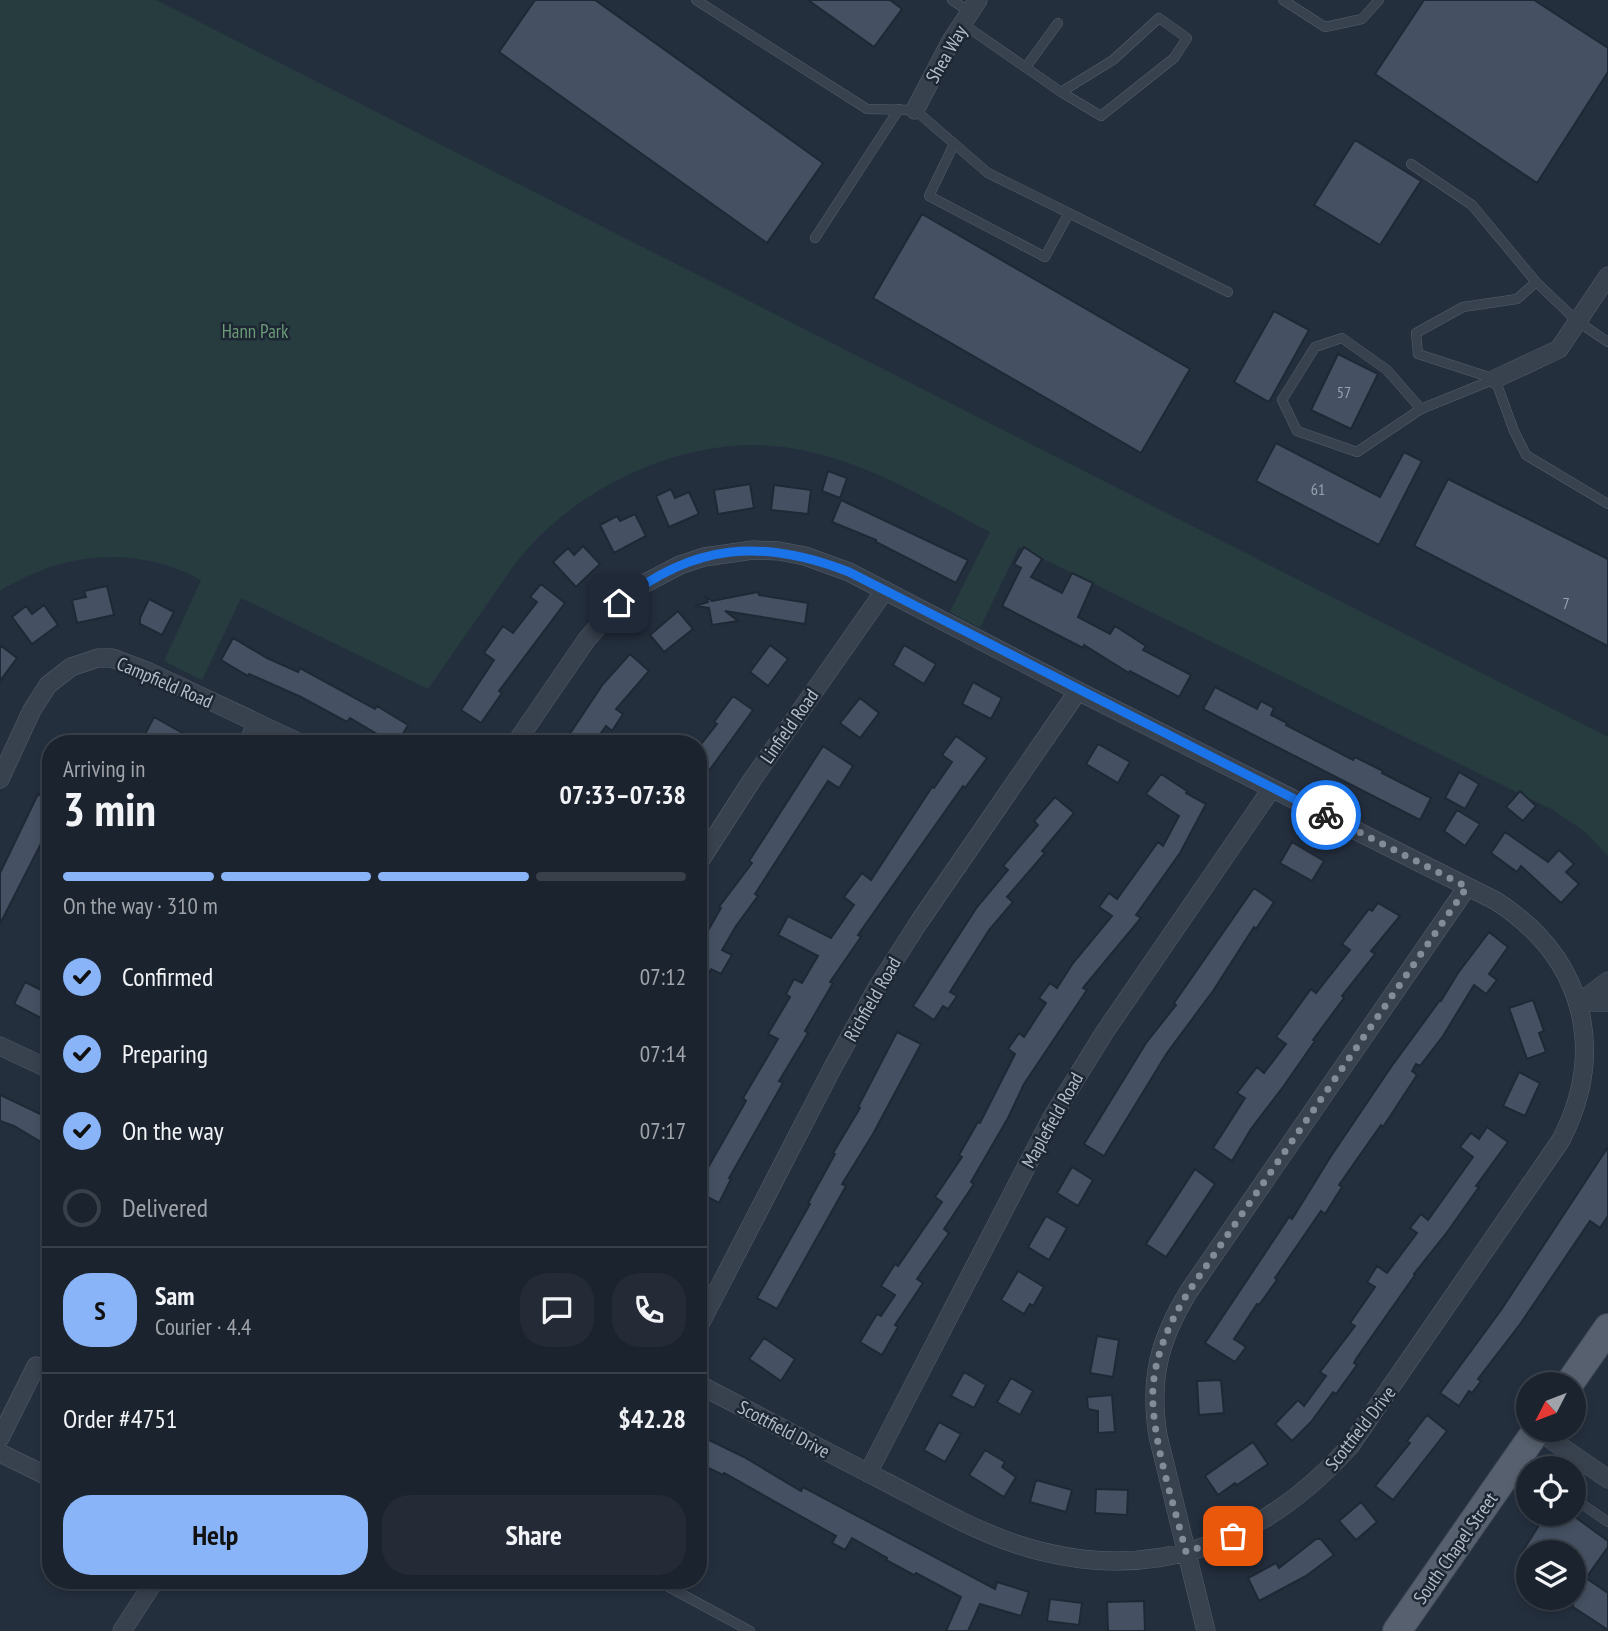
<!DOCTYPE html>
<html lang="en">
<head>
<meta charset="utf-8">
<style>
	:root { --surface:#1b232e; --page:#242b36; --text:#f1f3f6; --muted:#a0a4aa; --line:#39404a; --accent:#8ab4f8 }
	body { margin:0; font-family:"PT Sans Narrow",sans-serif; background:var(--page); color:var(--text); height:100vh; display:flex; flex-direction:column; font-size:26px; white-space:nowrap }
	* { box-sizing:border-box; margin:0 }
	p { font-size:23px; color:var(--muted) }
	.icon { flex:none; width:38px; height:38px; fill:none; stroke:currentColor; stroke-width:2; stroke-linecap:round; stroke-linejoin:round }
	.map { position:relative; flex:1; overflow:hidden }
	.drawer { position:absolute; left:42px; top:735px; width:665px; height:854px; display:flex; flex-direction:column; background:var(--surface); border-radius:28px; box-shadow:0 4px 10px #0003,0 0 0 2px var(--line) }
	.drawer>* { flex:none }
	.needle { width:46px; rotate:228deg }
	.tools { position:absolute; left:1516px; top:1372px; display:grid; gap:14px }
	.tools a { display:grid; place-items:center; width:70px; height:70px; border-radius:50%; background:var(--surface); box-shadow:0 4px 10px #0003,0 0 0 2px var(--line); font-size:35px }
	.pin { position:absolute; display:grid; place-items:center; width:60px; height:60px; color:#fff; margin:-30px; border-radius:14px; box-shadow:0 4px 10px #0006 }
	.courier { position:absolute; display:grid; place-items:center; width:70px; height:70px; margin:-35px; border:5px solid #1a73e8; border-radius:50%; background:#fff; color:#222; box-shadow:0 2px 9px #0007 }
	.overview em { font-style:normal; font-weight:800 }
	.overview div { display:flex; flex-direction:column-reverse }
	.overview { display:flex; align-items:center; justify-content:space-between; height:119px; padding:0 21px }
	h1 { font-size:46px; font-weight:800; line-height:52px }
	.bar { display:grid; grid-template-columns:repeat(4,1fr); gap:10px 7px; align-content:center; height:84px; padding:0 21px }
	.bar i { height:9px; border-radius:5px; background:var(--line) }
	.bar .current { background:var(--accent) }
	.bar p { grid-column:span 4 }
	.line { display:flex; align-items:center; gap:18px; padding:0 21px; border-top:2px solid var(--line) }
	.line div { flex:1 }
	.round { display:grid; place-items:center; flex:none; width:74px; height:74px; border-radius:28px; background:var(--page) }
	ol { padding:0 21px; list-style:none }
	li { display:flex; align-items:center; gap:21px; height:77px }
	li p { margin-inline-start:auto }
	li .icon { padding:7px; border-radius:50%; background:var(--accent); color:#111; stroke-width:4 }
	li:last-child { color:var(--muted) }
	li i { width:38px; height:38px; border:4px solid var(--line); border-radius:50% }
	.cta { display:flex; gap:14px; margin-top:auto; padding:14px 21px }
	.cta a { flex:1; height:80px; border-radius:28px; background:var(--accent); color:#111; font-size:28px; font-weight:800; line-height:80px; text-align:center }
	.cta a+a { background:var(--page); color:var(--text) }
	.map>svg:first-child { display:block }
</style>
</head>
<body>
<div class="map">
<svg width="1608" height="1631" viewBox="0 0 1608 1631">
	<rect width="100%" height="100%" fill="#242f3e"/>
	<!-- green -->
	<path fill="#263c3f" d="M0,0H156L1608,737V856L1584,831L1553,810L1019,547L980,628L950,612L990,532C945,509 899,481 851,464C821,453 789,446 758,445C676,443 585,486 530,546C516,561 504,580 492,597C471,628 449,658 428,689L241,598L202,680L164,661L201,580C135,544 62,552 0,591Z"/>
	<!-- building -->
	<path fill="#455162" stroke="#1f2835" stroke-width="2" d="M535,0H595L823,163L767,243L499,52Z
		M808,0H890L902,9L874,47Z
		M1424,0H1534L1608,48V72L1537,183L1375,74Z
		M1355,140L1421,181L1380,245L1314,205Z
		M922,214L1190,369L1141,453L873,298Z
		M1274,311L1309,330L1269,402L1234,382Z
		M1338,354L1378,374L1351,429L1311,410Z
		M1276,443L1380,497L1404,452L1422,461L1379,545L1256,481Z
		M828,471L847,478L840,498L822,491Z
		M1448,479L1608,559V646L1414,546Z
		M750,484L754,508L718,514L714,490Z
		M774,485L811,490L808,514L771,510Z
		M671,489L675,498L689,492L699,514L669,527L656,496Z
		M841,500L968,560L956,583L876,542V540L832,522Z
		M635,514L646,536L614,553L600,525L617,516L620,521Z
		M583,546L600,564L576,587L553,562L568,548L574,555Z
		M1024,547L1042,559L1031,577L1062,593L1072,573L1093,583L1078,617L1110,634L1115,626L1146,646L1143,650L1191,675L1179,697L1130,671L1129,673L1084,645L1083,648L1002,606L1021,568L1014,564Z
		M541,584L565,603L499,691L502,693L481,723L461,710L494,660L484,653L503,626L513,633L537,602L530,597Z
		M107,586L114,615L77,623L72,600L86,597L84,591Z
		M758,592L759,595L808,603L805,624L725,611L738,621L712,625L709,608L695,606L708,602L706,597L712,601Z
		M149,599L174,612L162,635L140,624V618Z
		M44,605L58,625L32,644L12,617L26,606L32,614Z
		M678,611L693,629L664,652L650,635Z
		M233,638L267,658L298,672L300,668L375,709L377,706L408,725L397,744H394L350,718L347,722L301,697L249,674L248,676L221,660Z
		M0,645L17,658L0,681Z
		M770,645L788,659L768,686L750,672Z
		M904,645L936,664L924,684L893,665Z
		M630,654L649,671L616,709L623,714L612,731L606,726L593,744H563L603,684Z
		M973,682L1002,698L991,719L962,704Z
		M1215,687L1257,709L1261,701L1274,708L1271,715L1287,723L1286,725L1353,760L1355,757L1383,771L1382,773L1431,798L1420,820L1203,709Z
		M733,696L753,710L698,786V748L717,724L714,722Z
		M860,698L879,713L860,738L840,723Z
		M154,717L186,735L181,744H154L143,738Z
		M956,736L987,758L965,788L963,786L858,935L861,937L830,982L833,983L805,1031L808,1033L779,1081L783,1083L729,1178L731,1179L719,1203L698,1192V1185L746,1101L743,1098L778,1039L768,1034L790,997L786,994L794,979L802,983L818,956L778,935L788,916L831,938L854,905L844,897L862,873L871,880L932,787L934,788L952,762L942,755Z
		M1098,744L1130,762L1118,783L1086,764Z
		M823,746L853,766L839,788L828,781L755,894L758,896L736,926L722,950L732,955L721,974L711,969L698,995V948L721,908L719,907L752,863L749,861Z
		M1459,772L1479,784L1465,809L1445,798Z
		M1161,774L1187,791L1186,793L1206,804L1180,853L1136,915L1141,918L1083,988L1087,990L1024,1084L1008,1118L971,1182L974,1184L944,1229L949,1233L917,1279L923,1283L895,1325L898,1327L882,1355L860,1342L877,1314L881,1316L895,1295L881,1286L895,1264L898,1266L942,1202L935,1197L962,1157L959,1155L978,1122L980,1123L1015,1054L1008,1049L1019,1033L1024,1037L1046,1003L1039,998L1050,983L1057,988L1073,963L1112,916L1099,907L1109,893L1117,899L1158,842L1163,846L1179,816L1146,794Z
		M1520,791L1536,806L1523,821L1506,807Z
		M38,794L51,801V824L0,924V873Z
		M1055,797L1074,813L1042,851L1045,853L1007,897L1013,902L989,930L950,992L957,996L948,1009L943,1006L934,1020L913,1006L977,907L1008,870L1003,866L1038,825L1034,821Z
		M1457,810L1480,824L1465,846L1444,831Z
		M1505,832L1548,862L1559,850L1574,864L1566,872L1579,884L1561,903L1521,866L1517,872L1491,853Z
		M1292,842L1324,861L1312,881L1280,863Z
		M1254,888L1274,902L1256,929L1254,927L1213,991L1167,1053L1104,1156L1084,1144L1146,1043L1176,1005L1174,1003Z
		M1378,903L1400,916L1371,951L1375,954L1342,996L1344,998L1313,1040L1315,1041L1283,1087L1251,1129L1232,1161L1213,1148L1245,1098L1237,1093L1257,1067L1264,1073L1286,1044L1276,1037L1311,989L1316,993L1350,950L1342,944L1369,909L1372,911Z
		M1489,932L1508,947L1489,974L1497,980L1486,994L1474,985L1443,1036L1420,1066L1416,1064L1412,1071L1417,1075L1383,1127L1381,1125L1339,1185L1342,1187L1325,1214L1321,1211L1275,1278L1277,1280L1259,1305L1257,1304L1234,1339L1246,1347L1235,1362L1205,1343L1289,1217L1292,1219L1331,1156L1391,1067L1440,1000L1441,1001L1458,973Z
		M25,982L51,995V1003L43,1019L14,1004Z
		M1533,1000L1544,1031L1539,1033L1546,1052L1527,1059L1509,1008Z
		M897,1032L921,1044L873,1134L842,1184L846,1186L777,1309L757,1298L810,1204L808,1203L835,1154L833,1153L860,1108L858,1107Z
		M1519,1072L1540,1083L1525,1116L1503,1106Z
		M0,1095L51,1119V1148L14,1126L0,1121Z
		M1487,1127L1508,1142L1476,1186L1479,1187L1448,1231L1414,1274L1415,1275L1356,1359L1354,1363L1357,1365L1336,1394L1333,1392L1311,1422L1292,1441L1275,1424L1298,1400L1304,1406L1326,1376L1320,1372L1355,1326L1350,1323L1375,1287L1367,1282L1377,1266L1387,1273L1417,1233L1410,1228L1421,1214L1428,1220L1473,1157L1460,1147L1471,1133L1479,1139Z
		M1608,1147V1216L1600,1228L1590,1221L1521,1323L1478,1379L1481,1381L1472,1393L1469,1391L1459,1406L1440,1393L1501,1310Z
		M1072,1167L1093,1180L1078,1206L1057,1193Z
		M1195,1169L1215,1184L1166,1257L1146,1244Z
		M1046,1216L1067,1228L1049,1260L1028,1247Z
		M1018,1271L1044,1287L1033,1306L1030,1304L1024,1314L1001,1300Z
		M1097,1336L1119,1340L1113,1377L1090,1373Z
		M764,1338L795,1359L781,1381L749,1359Z
		M964,1372L986,1385L974,1408L951,1396Z
		M1011,1378L1033,1391L1020,1415L997,1402Z
		M1221,1380L1224,1413L1199,1415L1197,1381Z
		M1112,1395L1115,1432L1098,1433V1411L1088,1409L1087,1397Z
		M1427,1415L1447,1431L1393,1500L1375,1486L1410,1443L1407,1441Z
		M939,1422L961,1434L945,1462L924,1450Z
		M705,1438L744,1457L801,1491L803,1487L995,1589L997,1582L1029,1592L1021,1616L980,1604L968,1631H946L961,1597L916,1573L914,1575L886,1560L887,1558L852,1538L845,1550L832,1543L836,1536L724,1473L723,1475L698,1463V1451Z
		M1253,1442L1268,1464L1237,1485L1235,1483L1218,1495L1205,1476Z
		M985,1450L1005,1462L1002,1467L1016,1477L1004,1497L969,1475Z
		M1036,1480L1072,1490L1066,1512L1030,1502Z
		M1096,1489L1128,1490L1127,1515L1095,1513Z
		M1361,1502L1377,1522L1356,1540L1339,1521Z
		M1546,1514H1571L1608,1541V1547L1586,1578L1608,1593V1630L1573,1607V1552H1522Z
		M1316,1539H1321L1334,1555L1306,1576L1259,1601L1248,1578L1276,1563L1279,1568Z
		M1050,1599L1082,1603L1079,1625L1047,1621Z
		M1144,1601L1145,1631H1108L1107,1602Z"/>
	<g fill="none" stroke-linecap="round" stroke-linejoin="round">
		<!-- lane casing -->
		<g stroke="#565f6c" stroke-width="10">
			<path id="lane" d="M696,0L867,109L915,110L988,173L1228,292
				M952,0L970,12
				M1283,0L1325,27L1362,19L1379,0
				M963,24L1061,92L1101,116L1174,58L1187,38L1159,18L1113,60L1061,92
				M1026,67L1058,23
				M954,144L929,196L1045,257L1069,213
				M1411,164L1472,205L1536,282L1577,321L1608,342
				M815,238L899,109
				M1495,379L1418,354L1416,333L1463,307L1517,299L1536,282
				M1495,379L1514,431L1526,455L1608,504
				M1421,409L1357,452L1297,431L1282,400L1315,347L1342,338L1387,370L1421,409L1495,379
				M1573,1498L1608,1522
				M663,1584L750,1631"/>
		</g>
		<!-- street casing -->
		<g stroke="#565f6c" stroke-width="19">
			<path id="street" d="M915,110L951,41L978,0
				M1495,379L1559,349L1608,276
				M247,744L257,723
				M515,744L587,639L619,603L636,588L680,565L704,557L753,550L779,551L805,556L849,572L1078,691L1496,901C1583,957 1608,1048 1561,1140L1350,1446C1260,1546 1147,1587 1016,1544C971,1529 928,1504 886,1482C823,1450 761,1417 698,1384
				M0,779L32,710L48,685L71,667L98,658H112L149,672L302,744
				M698,864L752,780L885,590
				M1580,1002L1608,981
				M1580,1002H1608
				M0,1046L51,1070
				M698,1328L833,1067L878,986L919,922L1078,691
				M1537,1430L1608,1479
				M0,1438L36,1366
				M0,1453L51,1478
				M868,1473L1051,1119L1104,1033L1272,788
				M122,1631L155,1580
				M1206,1631L1158,1436C1149,1379 1159,1340 1189,1291L1467,887"/>
		</g>
		<!-- primary casing -->
		<g stroke="#414a57" stroke-width="30">
			<path id="primary" d="M1569,1384L1608,1328
				M1397,1631L1537,1430"/>
		</g>
		<!-- lane -->
		<use href="#lane" stroke="#38414e" stroke-width="9"/>
		<!-- street -->
		<use href="#street" stroke="#38414e" stroke-width="18"/>
		<!-- primary -->
		<use href="#primary" stroke="#56606e" stroke-width="28"/>
	</g>
	<g fill="none" stroke-linecap="round" stroke-linejoin="round">
		<!-- done -->
		<path stroke="#828b98" stroke-width="7" stroke-dasharray="0 12.6" d="M1233,1536L1186,1552C1174,1504 1150,1435 1153,1387C1156,1351 1171,1320 1189,1291L1467,887L1326,815"/>
		<!-- route -->
		<path stroke="#1a73e8" stroke-width="9" d="M619,603C693,543 762,538 849,572L1326,815"/>
	</g>
	<g text-anchor="middle" dominant-baseline="central" stroke-width="5" stroke-linejoin="round" paint-order="stroke">
		<!-- number labels -->
		<g font-size="16" fill="#98a1af">
			<text x="1344" y="392">57</text>
			<text x="1318" y="489">61</text>
			<text x="1566" y="603">7</text>
		</g>
		<!-- street labels -->
		<g font-size="19" fill="#b4bcc9" stroke="#1d2633">
			<text transform="translate(946 54) rotate(-60)">Shea Way</text>
			<text transform="translate(165 682) rotate(23)">Campfield Road</text>
			<text transform="translate(789 726) rotate(-55)">Linfield Road</text>
			<text transform="translate(872 999) rotate(-60)">Richfield Road</text>
			<text transform="translate(1052 1120) rotate(-61)">Maplefield Road</text>
			<text transform="translate(1360 1428) rotate(-52)">Scottfield Drive</text>
			<text transform="translate(784 1429) rotate(28)">Scottfield Drive</text>
			<text transform="translate(1455 1548) rotate(-55)">South Chapel Street</text>
		</g>
		<!-- park labels -->
		<g font-size="19" fill="#6b9a76" stroke="#1d2633">
			<text x="255" y="331">Hann Park</text>
		</g>
	</g>
</svg>
<div class="tools">
<a><svg class="needle" viewBox="-14 -14 28 28"><path d="M0-13l5 13h-10z" fill="#e53935"/><path d="M0 13l5-13h-10z" fill="#a0a4aa"/></svg></a>
<a><svg class="icon" aria-label="locate" viewBox="0 0 24 24"><circle cx="12" cy="12" r="6"/><path d="M12 2v4M12 18v4M2 12h4M18 12h4"/></svg></a>
<a><svg class="icon" aria-label="layers" viewBox="0 0 24 24"><path d="M12 4l9 5-9 5-9-5zM3 14l9 5 9-5"/></svg></a>
</div>
<div class="pin" style="left:1233px;top:1536px;background:#ea580c"><svg class="icon" aria-label="bag" viewBox="0 0 24 24"><path d="M5 8h14l-1 12H6zM9 8a3 3 0 0 1 6 0"/></svg></div>
<div class="pin" style="left:619px;top:603px;background:#1f2937"><svg class="icon" aria-label="home" viewBox="0 0 24 24"><path d="M3 11l9-7 9 7M6 9v11h12V9"/></svg></div>
<div class="courier" style="left:1326px;top:815px"><svg class="icon" aria-label="bike" viewBox="0 0 24 24"><circle cx="6" cy="16" r="4"/><circle cx="18" cy="16" r="4"/><path d="M6 16l4-8h5l3 8M10 8l3 8H6M13 5h3"/></svg></div>
<section class="drawer">
<div class="overview"><div><h1>3 min</h1><p>Arriving in</p></div><em>07:33–07:38</em></div>
<div class="bar"><i class="current"></i><i class="current"></i><i class="current"></i><i></i><p>On the way · 310 m</p></div>
<ol>
<li><svg class="icon" aria-label="check" viewBox="0 0 24 24"><path d="M5 12l5 5 9-10"/></svg>Confirmed<p>07:12</p></li>
<li><svg class="icon" aria-label="check" viewBox="0 0 24 24"><path d="M5 12l5 5 9-10"/></svg>Preparing<p>07:14</p></li>
<li><svg class="icon" aria-label="check" viewBox="0 0 24 24"><path d="M5 12l5 5 9-10"/></svg>On the way<p>07:17</p></li>
<li><i></i>Delivered</li>
</ol>
<div class="line" style="height:126px"><b class="round" style="background:var(--accent);color:#111">S</b><div><b>Sam</b><p>Courier · 4.4</p></div><a class="round"><svg class="icon" aria-label="chat" viewBox="0 0 24 24"><path d="M4 5h16v11H9l-5 4z"/></svg></a><a class="round"><svg class="icon" aria-label="phone" viewBox="0 0 24 24"><path d="M5 4h4l2 5-3 2q2 4 5 5l2-3 5 2v4C11 20 4 13 5 4z"/></svg></a></div>
<div class="line" style="height:91px"><div>Order #4751</div><b>$42.28</b></div>
<div class="cta"><a>Help</a><a>Share</a></div>
</section>
</div>
</body>
</html>
